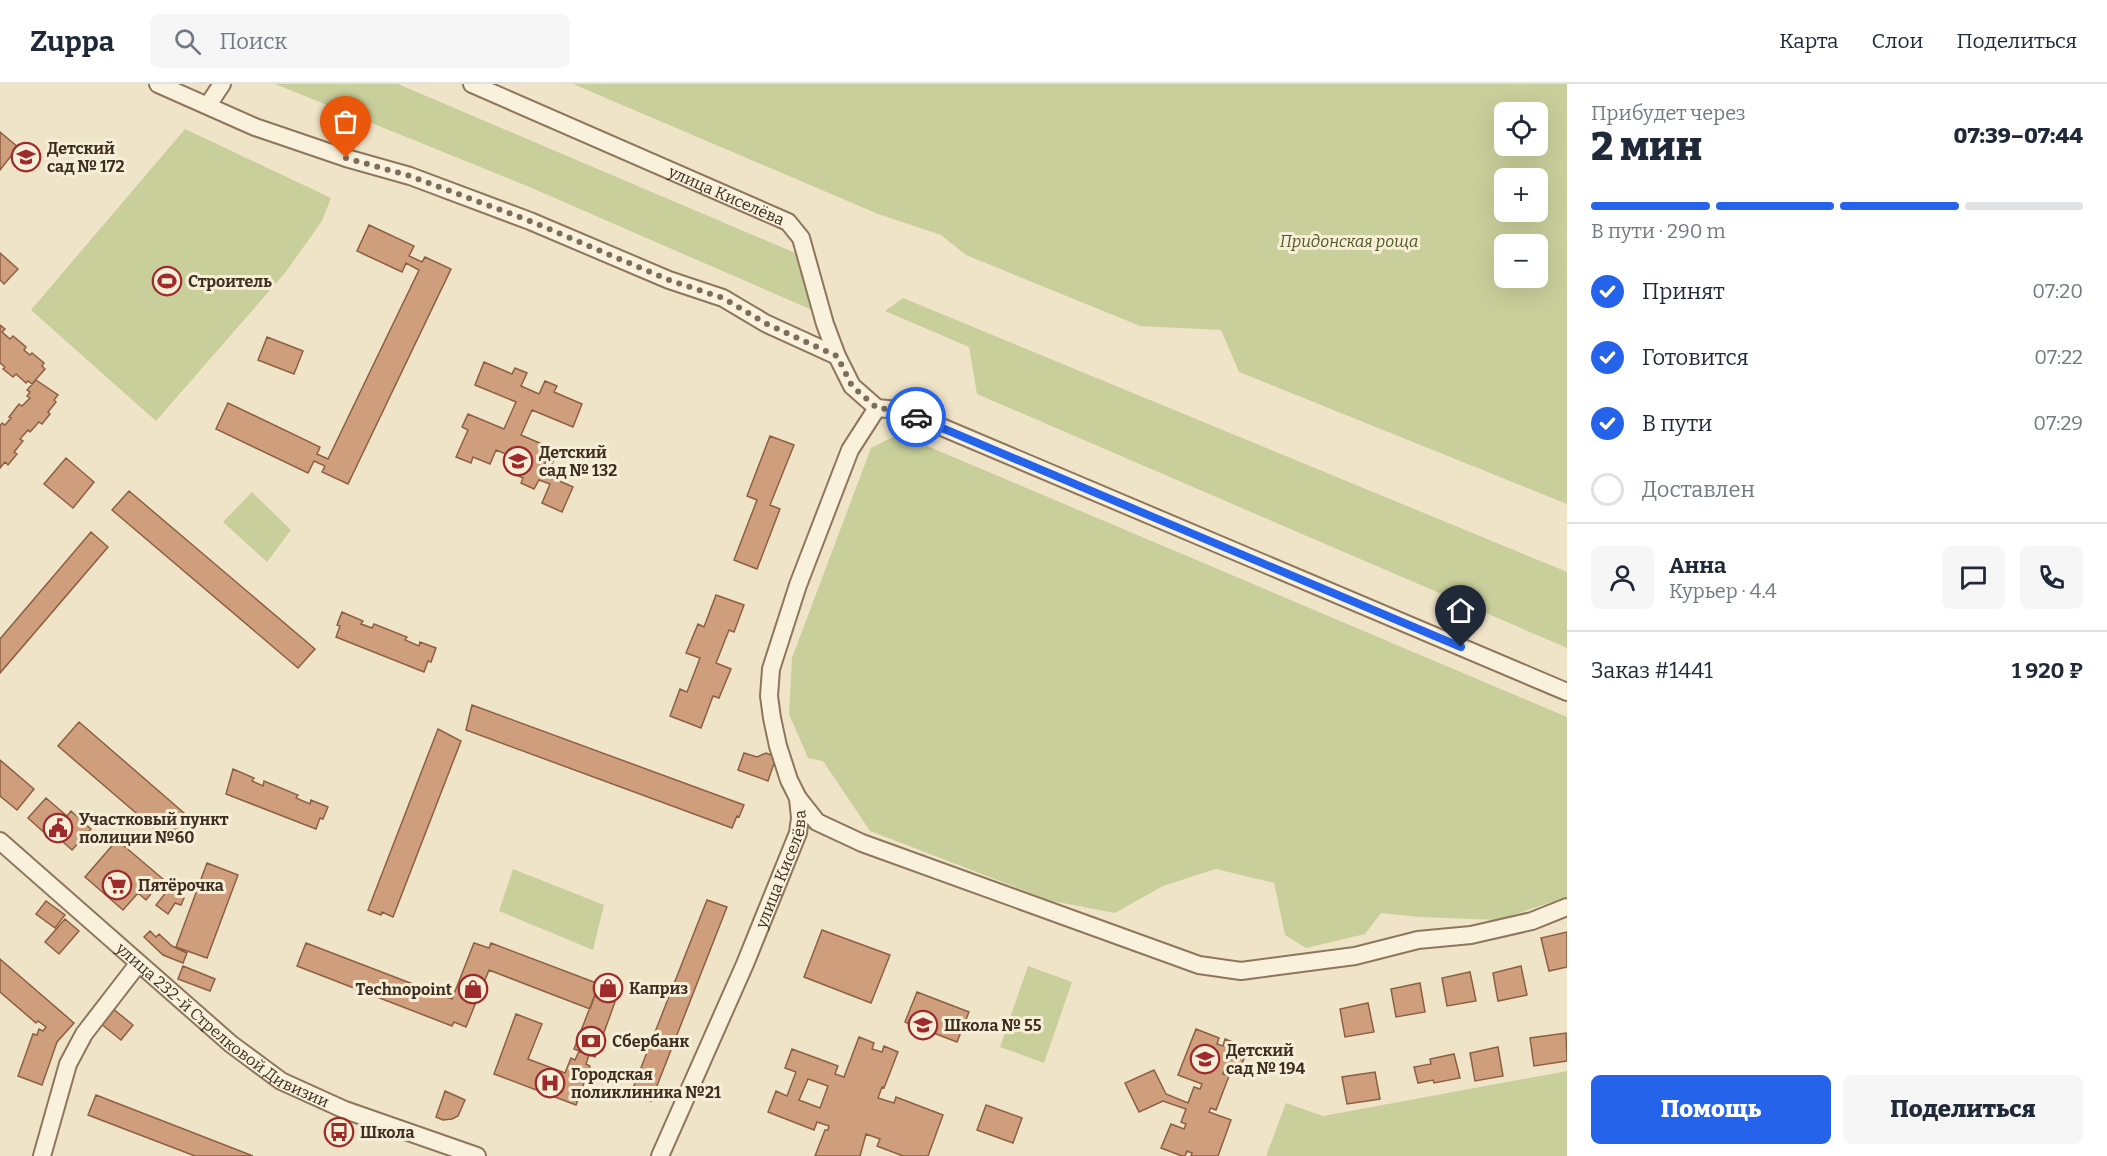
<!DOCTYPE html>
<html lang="ru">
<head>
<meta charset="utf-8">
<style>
	:root { --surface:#fff; --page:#f6f6f7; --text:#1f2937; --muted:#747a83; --line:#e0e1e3; --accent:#2563eb }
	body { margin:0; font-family:Bitter,serif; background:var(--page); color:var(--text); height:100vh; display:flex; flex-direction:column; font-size:22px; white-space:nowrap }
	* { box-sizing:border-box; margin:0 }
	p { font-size:20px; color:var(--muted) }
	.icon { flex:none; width:33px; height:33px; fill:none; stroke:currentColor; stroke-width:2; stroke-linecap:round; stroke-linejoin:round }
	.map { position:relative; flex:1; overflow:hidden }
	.drawer { display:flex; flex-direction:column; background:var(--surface); width:540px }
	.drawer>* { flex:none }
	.fabs { position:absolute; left:1494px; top:18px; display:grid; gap:12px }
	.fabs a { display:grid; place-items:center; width:54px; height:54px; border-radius:9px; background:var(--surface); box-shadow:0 6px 24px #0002; font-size:30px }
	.pin { position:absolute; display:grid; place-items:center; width:51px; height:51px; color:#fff; margin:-62px -26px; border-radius:50% 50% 50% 0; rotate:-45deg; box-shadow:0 0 6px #0007 }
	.pin .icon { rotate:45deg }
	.courier { position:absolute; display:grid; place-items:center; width:60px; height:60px; margin:-30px; border:4px solid #2563eb; border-radius:50%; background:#fff; color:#222; box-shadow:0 2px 8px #0007 }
	.overview em { font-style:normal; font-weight:800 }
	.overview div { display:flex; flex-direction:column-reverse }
	.overview { display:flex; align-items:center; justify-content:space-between; height:102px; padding:0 24px }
	h1 { font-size:39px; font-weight:800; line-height:45px }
	.bar { display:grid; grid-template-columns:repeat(4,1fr); gap:9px 6px; align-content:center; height:72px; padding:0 24px }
	.bar i { height:8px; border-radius:4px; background:var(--line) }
	.bar .on { background:var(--accent) }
	.bar p { grid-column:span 4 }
	.line { display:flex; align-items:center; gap:15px; padding:0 24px; border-top:2px solid var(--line) }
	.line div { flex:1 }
	.round { display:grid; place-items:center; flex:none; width:63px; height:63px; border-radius:9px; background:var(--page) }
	ol { padding:0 24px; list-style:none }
	li { display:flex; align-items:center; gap:18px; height:66px }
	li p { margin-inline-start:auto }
	li .icon { padding:6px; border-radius:50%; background:var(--accent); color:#fff; stroke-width:4 }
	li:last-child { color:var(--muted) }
	li i { width:33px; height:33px; border:3px solid var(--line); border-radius:50% }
	.button { display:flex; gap:12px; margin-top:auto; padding:12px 24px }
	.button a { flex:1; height:69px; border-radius:9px; background:var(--accent); color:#fff; font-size:24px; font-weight:800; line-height:69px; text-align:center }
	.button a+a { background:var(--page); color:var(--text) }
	header { display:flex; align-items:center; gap:36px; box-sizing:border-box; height:84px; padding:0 30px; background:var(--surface); border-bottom:2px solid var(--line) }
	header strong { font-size:28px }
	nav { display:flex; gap:33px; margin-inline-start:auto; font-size:21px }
	.search { width:420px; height:54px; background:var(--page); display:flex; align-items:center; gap:15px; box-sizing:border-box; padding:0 21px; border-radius:9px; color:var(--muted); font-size:22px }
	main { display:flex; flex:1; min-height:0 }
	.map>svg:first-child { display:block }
</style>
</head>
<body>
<header>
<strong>Zuppa</strong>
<div class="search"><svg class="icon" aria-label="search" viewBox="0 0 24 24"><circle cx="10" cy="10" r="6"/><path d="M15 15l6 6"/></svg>Поиск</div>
<nav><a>Карта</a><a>Слои</a><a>Поделиться</a></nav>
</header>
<main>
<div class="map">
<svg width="1567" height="1072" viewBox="0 0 1567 1072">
	<rect width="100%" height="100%" fill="#f0e4c8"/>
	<!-- green -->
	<path fill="#c9cf9b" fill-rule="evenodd" d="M275,0H398L800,171L812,226L527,102Z
		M573,0H1567V420L1239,288L1221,246L1140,242L966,171L941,151L878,130ZM1504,28H1538V62H1504ZM1504,94H1538V128H1504ZM1504,160H1538V194H1504Z
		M185,45L331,114L322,137L285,189L156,337L31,226Z
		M903,214L1567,488V564L977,310L969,263L885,227Z
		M899,350L1567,633V813L1498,836L1419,833L1381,829L1365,850L1306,864L1285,851L1274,799L1216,785L1163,802L1115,829L1052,817L870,747L823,677L808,674L789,630L792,574L871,364Z
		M252,408L291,446L267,478L223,438Z
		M513,785L604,821L593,866L499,827Z
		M1028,882L1072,898L1044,979L1000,963Z
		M1567,987V1072H1266L1286,1019L1323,1032Z"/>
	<!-- building -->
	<path fill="#cf9f7d" stroke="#8d5f41" stroke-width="1.5" fill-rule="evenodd" d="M0,48L18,63L0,86Z
		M369,141L414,162L409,172L422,178L425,173L451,185L348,400L322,388L325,382L314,377L308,389L216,345L228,319L320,363L317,370L328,375L419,186L406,179L402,188L357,167Z
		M0,169L18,185L4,200L0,196Z
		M0,241L5,245L2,248L10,255L13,252L26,263L24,266L30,271L32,269L44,279L42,282L45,285L32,300L28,297L26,299L16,290L13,293L3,285L5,283L0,279Z
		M267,253L303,267L294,290L258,276Z
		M484,278L512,290L515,284L527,289L521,302L539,310L545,297L557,302L554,308L582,320L573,343L532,326L521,351L558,367L552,380L546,377L541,389L573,403L562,428L542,419L550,400L539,396L534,405L521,399L523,394L507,387L513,373L496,366L490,380L473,373L471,379L456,373L468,346L462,343L468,330L504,345L516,318L475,301Z
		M36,296L58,311L54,316L56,318L48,328L50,330L42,340L39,338L30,348L28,346L20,355L23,357L14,368L17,370L8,381L5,378L0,384V342L2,339L5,341L11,334L9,333L19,320L22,322L30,314L27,312L30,308L27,306Z
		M770,352L794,361L770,421L780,425L757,485L734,476L757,416L747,412Z
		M66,374L94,398L73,424L44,400Z
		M129,407L315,565L298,584L112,426Z
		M91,448L108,463L0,589V555Z
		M716,511L744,521L734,548L729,546L716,579L731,585L719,614L713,612L701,644L670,632L680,605L687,608L700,574L686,569L698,540L704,543Z
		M342,528L363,537L361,540L372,544L374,540L407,553L405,556L419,562L420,558L436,564L431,578L428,577L424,588L336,553L340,542L337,541Z
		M472,621L744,721L739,733L737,732L732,744L466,646Z
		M79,638L191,735L171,759L58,662Z
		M438,645L461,657L393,833L382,828L381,831L368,826Z
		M744,669L757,673L766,669L776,673L768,697L738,686Z
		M0,676L34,705L17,726L0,712Z
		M233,685L254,694L252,697L263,702L264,697L298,711L296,714L310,720L311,716L328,723L323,735L320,734L316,745L226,710Z
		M46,714L67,732L71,727L91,745L72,766L53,749L49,753L28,734Z
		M117,756L163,795L146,816L138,809L123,826L85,793Z
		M207,779L238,791L207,874L176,863Z
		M170,803L184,814L181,821L175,819L168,830L156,821Z
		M707,816L727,823L651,1017L631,1009Z
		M46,817L65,831L55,844L36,830Z
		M65,835L79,847L59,870L45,858Z
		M822,846L890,871L871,919L804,893Z
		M150,847L156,853L159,850L172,862L187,869L183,879L163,871L144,853Z
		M1567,848V883L1549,887L1541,854Z
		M306,859L452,915L474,859L489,864L491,859L599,900L590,925L489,886L466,943L454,938L452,942L297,882Z
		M0,875L74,939L57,958L42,1001L18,992L33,950L37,951L39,945L43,947L46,943L38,937L36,939L0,908Z
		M183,882L215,895L210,907L178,895Z
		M1521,882L1527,911L1498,917L1493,889Z
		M1470,888L1476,917L1447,922L1442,894Z
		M1420,899L1425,928L1396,933L1391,905Z
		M599,900L613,905L609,916L615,918L595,973L574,965Z
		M917,908L969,928L957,958L905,938Z
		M1368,919L1374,948L1345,953L1340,925Z
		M112,924L133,941L121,956L100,939Z
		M516,930L542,940L528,975L565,989L571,974L575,976L579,967L589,971L586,980L590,982L576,1021L494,990Z
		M1196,945L1219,954L1217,960L1223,962L1225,955L1248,964L1239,988L1225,983L1223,990L1229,992L1216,1026L1211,1024L1209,1028L1231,1036L1218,1072H1191L1192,1069L1187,1067L1185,1072H1182L1161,1064L1171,1040L1184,1045L1186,1040L1181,1038L1186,1025L1163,1017L1139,1028L1125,999L1154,986L1166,1010L1188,1019L1194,1003L1200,1005L1202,1000L1178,991Z
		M1566,949L1567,977L1534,982L1530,954Z
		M859,953L874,959L872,965L882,968L884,962L898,968L884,1004L882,1003L878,1014L894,1019L896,1013L943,1031L928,1072H903L877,1062L880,1055L866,1050L860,1072H815L825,1046H828L829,1042L817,1038L814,1046L768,1028L776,1007L787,1012L796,988L785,984L792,965L838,982L835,990L844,993ZM808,995L828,1002L820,1024L799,1016Z
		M1498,963L1503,992L1475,997L1470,969Z
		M1454,970L1460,994L1434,999L1433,996L1418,999L1414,983L1431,980L1430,975Z
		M1375,988L1380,1015L1347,1020L1342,993Z
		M445,1007L465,1016L458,1032L452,1035L443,1036L436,1033Z
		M96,1011L253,1072H195L88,1031Z
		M986,1021L1022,1034L1013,1059L977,1046Z"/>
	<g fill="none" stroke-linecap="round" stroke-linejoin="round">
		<!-- minor casing -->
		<g stroke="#8d765c" stroke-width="20">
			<g id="minor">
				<path d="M158,0L255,43L346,74L410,92L530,137L669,196L723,214L765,239L837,272"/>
				<path id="s1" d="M472,0L788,138L801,154L825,240L837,272L852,302L877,324L898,326L918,333L1567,608"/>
				<path d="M208,21L222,0"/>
				<path d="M798,714L817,738L862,759L1199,881L1241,887L1355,872L1418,856L1471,851L1532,837L1567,823"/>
				<path id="s2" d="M0,757L231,960L281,997L345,1026L477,1072"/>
				<path d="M42,1072L68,980L84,950L138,880"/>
				<path id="s3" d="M660,1072L745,880L798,749L800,734L798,714L789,696L778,662L772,634L769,612L771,585L798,501L850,366L877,324"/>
			</g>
		</g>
		<!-- minor -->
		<use href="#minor" stroke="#faf1dc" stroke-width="16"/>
	</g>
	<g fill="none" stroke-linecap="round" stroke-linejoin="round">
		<!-- done -->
		<path stroke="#7c6e5b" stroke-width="6" stroke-dasharray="0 10.8" d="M346,74L410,92L530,137L669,196L723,214L765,239L837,272L852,302L877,324L898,326L916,333"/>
		<!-- route -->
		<path stroke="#2563eb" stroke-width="8" d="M916,333L1461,563"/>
	</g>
	<!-- icons -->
	<defs>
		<g id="school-ring" transform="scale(1.5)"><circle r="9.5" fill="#f7eed8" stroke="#9e2a2b" stroke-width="1.5"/><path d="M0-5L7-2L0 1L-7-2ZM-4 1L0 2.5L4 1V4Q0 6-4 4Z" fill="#9e2a2b"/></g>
		<g id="stadium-ring" transform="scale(1.5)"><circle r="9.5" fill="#f7eed8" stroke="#9e2a2b" stroke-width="1.5"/><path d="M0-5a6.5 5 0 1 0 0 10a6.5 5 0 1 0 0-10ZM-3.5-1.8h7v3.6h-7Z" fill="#9e2a2b"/></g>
		<g id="civic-ring" transform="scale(1.5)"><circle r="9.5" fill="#f7eed8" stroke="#9e2a2b" stroke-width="1.5"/><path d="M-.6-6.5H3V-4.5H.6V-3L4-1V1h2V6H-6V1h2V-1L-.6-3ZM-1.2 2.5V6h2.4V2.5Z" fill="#9e2a2b"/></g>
		<g id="supermarket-ring" transform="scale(1.5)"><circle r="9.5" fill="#f7eed8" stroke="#9e2a2b" stroke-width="1.5"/><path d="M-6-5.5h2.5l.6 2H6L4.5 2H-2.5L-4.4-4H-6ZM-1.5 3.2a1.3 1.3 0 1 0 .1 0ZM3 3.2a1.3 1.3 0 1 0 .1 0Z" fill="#9e2a2b"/></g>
		<g id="shop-ring" transform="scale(1.5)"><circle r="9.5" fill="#f7eed8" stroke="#9e2a2b" stroke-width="1.5"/><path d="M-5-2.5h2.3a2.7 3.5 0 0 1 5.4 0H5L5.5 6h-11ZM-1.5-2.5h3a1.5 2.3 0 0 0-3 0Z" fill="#9e2a2b"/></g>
		<g id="bank-ring" transform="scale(1.5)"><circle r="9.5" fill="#f7eed8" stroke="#9e2a2b" stroke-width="1.5"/><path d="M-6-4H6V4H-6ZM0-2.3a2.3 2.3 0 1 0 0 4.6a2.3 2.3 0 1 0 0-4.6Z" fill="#9e2a2b"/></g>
		<g id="hospital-ring" transform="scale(1.5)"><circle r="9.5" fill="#f7eed8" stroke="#9e2a2b" stroke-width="1.5"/><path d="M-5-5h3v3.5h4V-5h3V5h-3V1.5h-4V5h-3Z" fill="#9e2a2b"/></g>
		<g id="bus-ring" transform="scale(1.5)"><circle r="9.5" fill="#f7eed8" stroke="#9e2a2b" stroke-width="1.5"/><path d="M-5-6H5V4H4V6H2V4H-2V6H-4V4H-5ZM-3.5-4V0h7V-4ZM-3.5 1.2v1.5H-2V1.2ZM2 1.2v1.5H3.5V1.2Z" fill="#9e2a2b"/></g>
	</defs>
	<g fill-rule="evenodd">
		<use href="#school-ring" x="26" y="73"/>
		<use href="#stadium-ring" x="167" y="197"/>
		<use href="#school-ring" x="518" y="377"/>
		<use href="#civic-ring" x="58" y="744"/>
		<use href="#supermarket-ring" x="117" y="801"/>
		<use href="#shop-ring" x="608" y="904"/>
		<use href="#shop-ring" x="473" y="905"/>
		<use href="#school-ring" x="923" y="941"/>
		<use href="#bank-ring" x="591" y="957"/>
		<use href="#school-ring" x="1205" y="975"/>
		<use href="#hospital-ring" x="550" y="999"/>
		<use href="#bus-ring" x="339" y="1048"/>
	</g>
	<g text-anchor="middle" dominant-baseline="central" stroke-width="6" stroke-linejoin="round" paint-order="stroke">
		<!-- poi labels -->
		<g font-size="16" font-weight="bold" fill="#3d2e20" stroke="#f7eed8" text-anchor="start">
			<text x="47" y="64">Детский<tspan x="47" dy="18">сад № 172</tspan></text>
			<text x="188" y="197">Строитель</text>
			<text x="539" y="368">Детский<tspan x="539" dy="18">сад № 132</tspan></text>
			<text x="79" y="735">Участковый пункт<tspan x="79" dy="18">полиции №60</tspan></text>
			<text x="138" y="801">Пятёрочка</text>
			<text x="629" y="904">Каприз</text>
			<text x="452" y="905" text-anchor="end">Technopoint</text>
			<text x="944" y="941">Школа № 55</text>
			<text x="612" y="957">Сбербанк</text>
			<text x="1226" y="966">Детский<tspan x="1226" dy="18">сад № 194</tspan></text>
			<text x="571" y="990">Городская<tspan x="571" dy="18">поликлиника №21</tspan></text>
			<text x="360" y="1048">Школа</text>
		</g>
		<!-- street labels -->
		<g font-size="16" fill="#3d2e20" stroke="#f7eed8">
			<text stroke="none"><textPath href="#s1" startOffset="278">улица Киселёва</textPath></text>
			<text stroke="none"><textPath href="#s3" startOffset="312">улица Киселёва</textPath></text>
			<text stroke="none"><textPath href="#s2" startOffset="290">улица 232-й Стрелковой Дивизии</textPath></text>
		</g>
		<!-- park labels -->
		<g font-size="16" font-style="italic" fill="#4d5a26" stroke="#f7eed8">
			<text x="1349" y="157">Придонская роща</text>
		</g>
	</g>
</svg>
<div class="fabs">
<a><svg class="icon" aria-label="locate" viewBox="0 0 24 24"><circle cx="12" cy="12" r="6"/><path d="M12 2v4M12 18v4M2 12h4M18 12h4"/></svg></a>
<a>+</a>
<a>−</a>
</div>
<div class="pin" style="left:346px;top:74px;background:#ea580c"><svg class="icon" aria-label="bag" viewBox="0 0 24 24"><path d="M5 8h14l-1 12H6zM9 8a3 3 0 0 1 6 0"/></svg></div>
<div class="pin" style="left:1461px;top:563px;background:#1f2937"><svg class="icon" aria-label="home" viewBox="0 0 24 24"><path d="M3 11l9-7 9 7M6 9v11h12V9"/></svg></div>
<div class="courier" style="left:916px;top:333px"><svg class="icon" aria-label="car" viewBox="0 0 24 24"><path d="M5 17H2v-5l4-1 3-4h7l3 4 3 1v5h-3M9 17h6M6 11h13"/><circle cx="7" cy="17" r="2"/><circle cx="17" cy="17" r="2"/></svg></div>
</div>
<section class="drawer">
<div class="overview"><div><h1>2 мин</h1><p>Прибудет через</p></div><em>07:39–07:44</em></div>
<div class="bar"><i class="on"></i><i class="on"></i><i class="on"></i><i></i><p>В пути · 290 m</p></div>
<ol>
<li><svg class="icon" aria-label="check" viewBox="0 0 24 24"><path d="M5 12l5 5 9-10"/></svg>Принят<p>07:20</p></li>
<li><svg class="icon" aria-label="check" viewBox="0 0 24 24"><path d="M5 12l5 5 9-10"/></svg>Готовится<p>07:22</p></li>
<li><svg class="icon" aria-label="check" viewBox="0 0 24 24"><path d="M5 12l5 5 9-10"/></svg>В пути<p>07:29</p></li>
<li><i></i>Доставлен</li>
</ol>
<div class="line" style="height:108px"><a class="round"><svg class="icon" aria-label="person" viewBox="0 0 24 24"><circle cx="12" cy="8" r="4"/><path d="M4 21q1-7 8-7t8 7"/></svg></a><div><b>Анна</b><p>Курьер · 4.4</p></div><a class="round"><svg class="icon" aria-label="chat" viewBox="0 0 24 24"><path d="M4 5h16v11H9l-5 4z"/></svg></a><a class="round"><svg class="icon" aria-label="phone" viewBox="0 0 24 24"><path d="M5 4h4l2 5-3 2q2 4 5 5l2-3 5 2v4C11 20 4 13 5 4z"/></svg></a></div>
<div class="line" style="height:78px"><div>Заказ #1441</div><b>1 920 ₽</b></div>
<div class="button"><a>Помощь</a><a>Поделиться</a></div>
</section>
</main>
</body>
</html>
